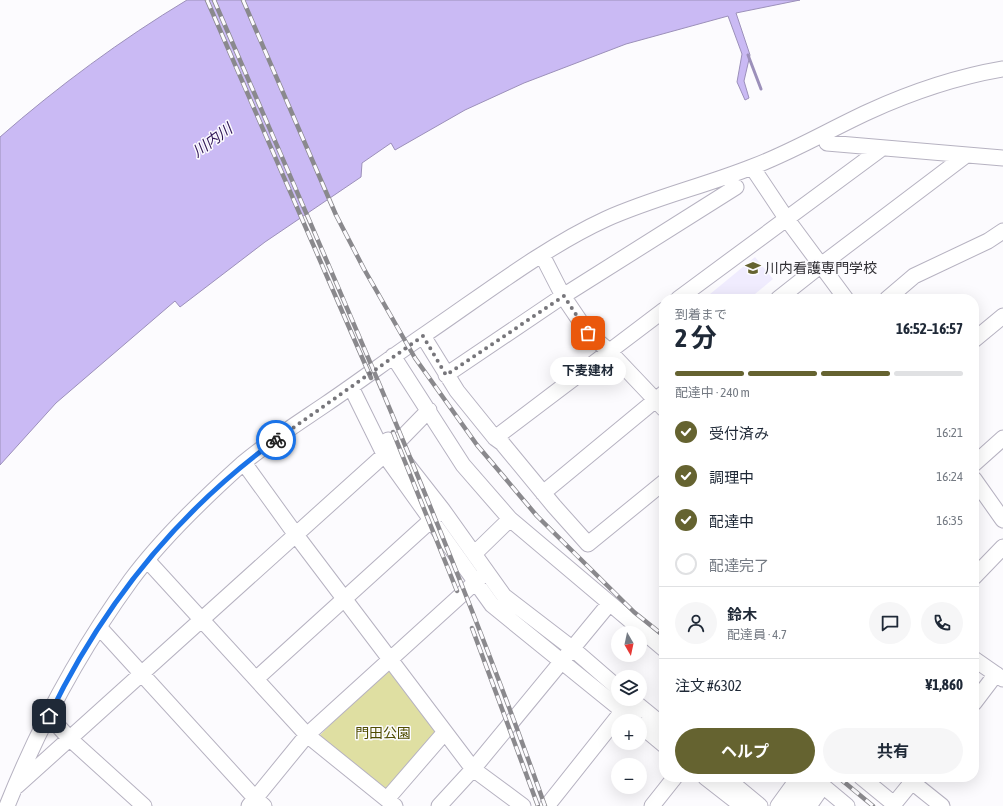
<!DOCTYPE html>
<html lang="ja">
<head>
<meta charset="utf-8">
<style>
	:root { --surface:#fff; --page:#f6f6f7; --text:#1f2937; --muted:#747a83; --line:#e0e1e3; --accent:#656330 }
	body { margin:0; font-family:"Asap Condensed","Noto Sans JP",sans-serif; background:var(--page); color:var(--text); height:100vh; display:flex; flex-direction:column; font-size:15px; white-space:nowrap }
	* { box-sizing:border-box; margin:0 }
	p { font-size:13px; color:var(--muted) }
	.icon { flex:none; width:22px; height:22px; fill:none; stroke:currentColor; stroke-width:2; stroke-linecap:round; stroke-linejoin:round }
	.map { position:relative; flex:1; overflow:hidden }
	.drawer { position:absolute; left:659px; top:294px; width:320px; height:488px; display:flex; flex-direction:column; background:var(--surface); border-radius:16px; box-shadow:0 4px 16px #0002 }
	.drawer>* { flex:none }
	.needle { width:26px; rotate:171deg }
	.tools { position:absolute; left:611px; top:626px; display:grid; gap:8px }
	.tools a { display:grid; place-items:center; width:36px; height:36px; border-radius:50%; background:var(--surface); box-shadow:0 4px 16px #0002; font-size:20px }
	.pin { position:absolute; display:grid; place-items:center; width:34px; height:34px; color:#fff; margin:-17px; border-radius:8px; box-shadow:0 2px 6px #0006 }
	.courier { position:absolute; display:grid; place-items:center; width:40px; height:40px; margin:-20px; border:3px solid #1a73e8; border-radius:50%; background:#fff; color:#222; box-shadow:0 1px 5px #0007 }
	.bubble { position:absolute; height:28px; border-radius:14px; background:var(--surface); box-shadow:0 4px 16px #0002; font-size:13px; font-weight:700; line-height:28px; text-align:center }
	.overview em { font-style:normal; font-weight:700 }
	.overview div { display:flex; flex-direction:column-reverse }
	.overview { display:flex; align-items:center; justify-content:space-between; height:68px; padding:0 16px }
	h1 { font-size:26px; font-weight:700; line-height:30px }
	.bar { display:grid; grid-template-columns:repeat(4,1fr); gap:6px 4px; align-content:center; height:48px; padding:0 16px }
	.bar i { height:5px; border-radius:3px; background:var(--line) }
	.bar .current { background:var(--accent) }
	.bar p { grid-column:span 4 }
	.line { display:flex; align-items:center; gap:10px; padding:0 16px; border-top:1px solid var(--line) }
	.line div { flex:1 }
	.round { display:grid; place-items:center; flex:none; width:42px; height:42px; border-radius:21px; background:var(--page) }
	ol { padding:0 16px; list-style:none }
	li { display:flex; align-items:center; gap:12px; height:44px }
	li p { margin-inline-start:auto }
	li .icon { padding:4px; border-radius:50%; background:var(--accent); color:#fff; stroke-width:4 }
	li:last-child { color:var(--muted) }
	li i { width:22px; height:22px; border:2px solid var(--line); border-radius:50% }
	.cta { display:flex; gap:8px; margin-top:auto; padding:8px 16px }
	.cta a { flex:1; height:46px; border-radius:24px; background:var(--accent); color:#fff; font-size:16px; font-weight:700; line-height:46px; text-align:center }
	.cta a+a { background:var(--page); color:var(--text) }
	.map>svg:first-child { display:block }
</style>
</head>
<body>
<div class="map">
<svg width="1003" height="806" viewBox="0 0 1003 806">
	<rect width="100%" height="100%" fill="#fcfbfe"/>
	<!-- built -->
	<path fill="#f0ecfe" d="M755,257L773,279L749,299H704Z"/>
	<!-- green -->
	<path fill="#dfdfa2" d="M389,667L439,733L387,793L318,737Z"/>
	<!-- water -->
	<path fill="#cabaf4" stroke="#9c90ba" d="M187,0H800L736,13L750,55L744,81L749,98L745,100L737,82L742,54L728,16L626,44L524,83L465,110L395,150L391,143L362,163L361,177L265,242L180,307L175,301L56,403L0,465V137C57,87 122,39 187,0Z"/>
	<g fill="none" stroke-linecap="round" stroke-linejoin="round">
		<!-- stream -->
		<path stroke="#9c90ba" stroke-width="3" d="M748,55L761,89"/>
		<!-- minor casing -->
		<g stroke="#b6b2c1" stroke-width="17">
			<path id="minor" d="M827,143L1003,158
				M752,167L786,218L846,299
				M542,255L563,296L588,333L609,351L664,409
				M678,299L881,149
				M778,299L821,265L965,156
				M887,299L914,276L988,241L1003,231
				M423,336L457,391L495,438L502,443L554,506L588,544L664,482
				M974,340L1003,316
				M393,356L463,465L510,519L664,649
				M446,375L563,296L736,187
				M351,387L384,454L492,605L635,721
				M495,438L664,310
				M388,440L442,509L504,596L573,649L618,688
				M244,463L296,535L473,769L523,806
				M974,464L1003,438
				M974,479L1003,520
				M543,493L664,393
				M474,554L510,519
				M147,560L307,735L395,806
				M974,577L1003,547
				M99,627L255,798L264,806
				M974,659L1003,679
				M256,679L439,513
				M631,699L664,726
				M974,703L996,674
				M49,716L70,739L144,806
				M640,725L664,745
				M705,777L742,806
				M725,777L760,806
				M861,777L894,804L916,777
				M912,782L942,806
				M17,786L393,447L429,410
				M387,799L445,732
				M7,806C39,726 80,650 131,580C162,538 203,499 242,464C268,442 298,423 326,404C360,381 393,356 427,333C483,295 545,247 606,219C653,198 704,186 752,167C792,152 829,130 868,112C912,92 956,77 1003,69
				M249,806L307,735L481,577
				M439,806L473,769L609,604
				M547,806L632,699
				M652,806L675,777
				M778,806L799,777
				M793,806L814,777
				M809,806L823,786L847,806"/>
		</g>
		<!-- minor -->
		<use href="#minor" stroke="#fff" stroke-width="15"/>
		<!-- rail casing -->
		<g stroke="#8a898d" stroke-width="4.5">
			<path id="rail" d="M207,0L371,378
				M214,0C329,267 448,532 545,806
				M243,0L336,215L364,269L415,358L477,445L537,516L634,612L664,636
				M393,432L457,591
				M472,628L538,806
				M838,777L873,806"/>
		</g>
		<!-- rail -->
		<use href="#rail" stroke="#fcfbfe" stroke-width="3" stroke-dasharray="9" stroke-linecap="butt"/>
	</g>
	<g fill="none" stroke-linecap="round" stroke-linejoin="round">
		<!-- done -->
		<path stroke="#77767b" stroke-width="4" stroke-dasharray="0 7.2" d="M276,440L423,336L446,375L564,296L588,333"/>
		<!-- route -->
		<path stroke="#1a73e8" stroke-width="5" d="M49,716C102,606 177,512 276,440"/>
	</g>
	<!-- icons -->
	<defs>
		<g id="university-bare" transform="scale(1.2)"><path d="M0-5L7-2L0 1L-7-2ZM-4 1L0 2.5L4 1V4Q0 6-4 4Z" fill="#656330" stroke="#fcfbfe" stroke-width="2.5" paint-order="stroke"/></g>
	</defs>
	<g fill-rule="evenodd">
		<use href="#university-bare" x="753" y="268"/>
	</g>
	<g text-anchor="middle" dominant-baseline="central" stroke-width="3" stroke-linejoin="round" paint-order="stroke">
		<!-- poi labels -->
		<g font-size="14" fill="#302f34" stroke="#fcfbfe" text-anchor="start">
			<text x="765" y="268">川内看護専門学校</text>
		</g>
		<!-- park labels -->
		<g font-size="14" fill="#4f4c00" stroke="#fcfbfe">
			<text x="383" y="733">門田公園</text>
		</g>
		<!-- water labels -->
		<g font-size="15" font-style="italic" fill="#311758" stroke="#fcfbfe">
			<text transform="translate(212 140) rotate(-36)">川内川</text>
		</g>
	</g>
</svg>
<div class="tools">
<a><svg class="needle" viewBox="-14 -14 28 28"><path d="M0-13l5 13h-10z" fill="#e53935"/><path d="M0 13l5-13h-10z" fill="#747a83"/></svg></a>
<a><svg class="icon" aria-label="layers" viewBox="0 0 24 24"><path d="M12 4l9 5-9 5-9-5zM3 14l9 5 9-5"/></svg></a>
<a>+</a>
<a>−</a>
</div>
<div class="pin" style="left:588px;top:333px;background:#ea580c"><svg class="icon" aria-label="bag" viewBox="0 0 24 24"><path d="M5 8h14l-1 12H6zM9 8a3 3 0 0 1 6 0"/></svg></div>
<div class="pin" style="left:49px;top:716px;background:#1f2937"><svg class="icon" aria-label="home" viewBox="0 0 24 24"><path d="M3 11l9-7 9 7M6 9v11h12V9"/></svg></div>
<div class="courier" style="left:276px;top:440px"><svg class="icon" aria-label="bike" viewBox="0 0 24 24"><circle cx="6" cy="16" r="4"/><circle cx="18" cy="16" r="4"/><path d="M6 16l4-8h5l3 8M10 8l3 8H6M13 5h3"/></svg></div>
<div class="bubble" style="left:550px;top:357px;width:76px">下麦建材</div>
<section class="drawer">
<div class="overview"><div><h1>2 分</h1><p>到着まで</p></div><em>16:52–16:57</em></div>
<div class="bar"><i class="current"></i><i class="current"></i><i class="current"></i><i></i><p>配達中 · 240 m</p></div>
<ol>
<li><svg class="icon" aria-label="check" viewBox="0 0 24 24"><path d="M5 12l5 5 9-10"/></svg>受付済み<p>16:21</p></li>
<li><svg class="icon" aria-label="check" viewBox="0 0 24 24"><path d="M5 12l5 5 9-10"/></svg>調理中<p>16:24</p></li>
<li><svg class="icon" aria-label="check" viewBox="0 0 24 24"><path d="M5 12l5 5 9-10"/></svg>配達中<p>16:35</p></li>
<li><i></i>配達完了</li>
</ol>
<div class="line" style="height:72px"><a class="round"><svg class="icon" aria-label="person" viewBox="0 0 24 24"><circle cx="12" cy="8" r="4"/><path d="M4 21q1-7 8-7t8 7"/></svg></a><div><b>鈴木</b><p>配達員 · 4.7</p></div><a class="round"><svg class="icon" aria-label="chat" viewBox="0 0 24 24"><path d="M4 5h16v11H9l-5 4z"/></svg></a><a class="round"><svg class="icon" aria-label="phone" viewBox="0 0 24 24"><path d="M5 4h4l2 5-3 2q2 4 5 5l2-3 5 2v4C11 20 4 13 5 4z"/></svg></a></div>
<div class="line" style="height:52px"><div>注文 #6302</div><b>¥1,860</b></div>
<div class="cta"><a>ヘルプ</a><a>共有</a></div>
</section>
</div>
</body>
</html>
